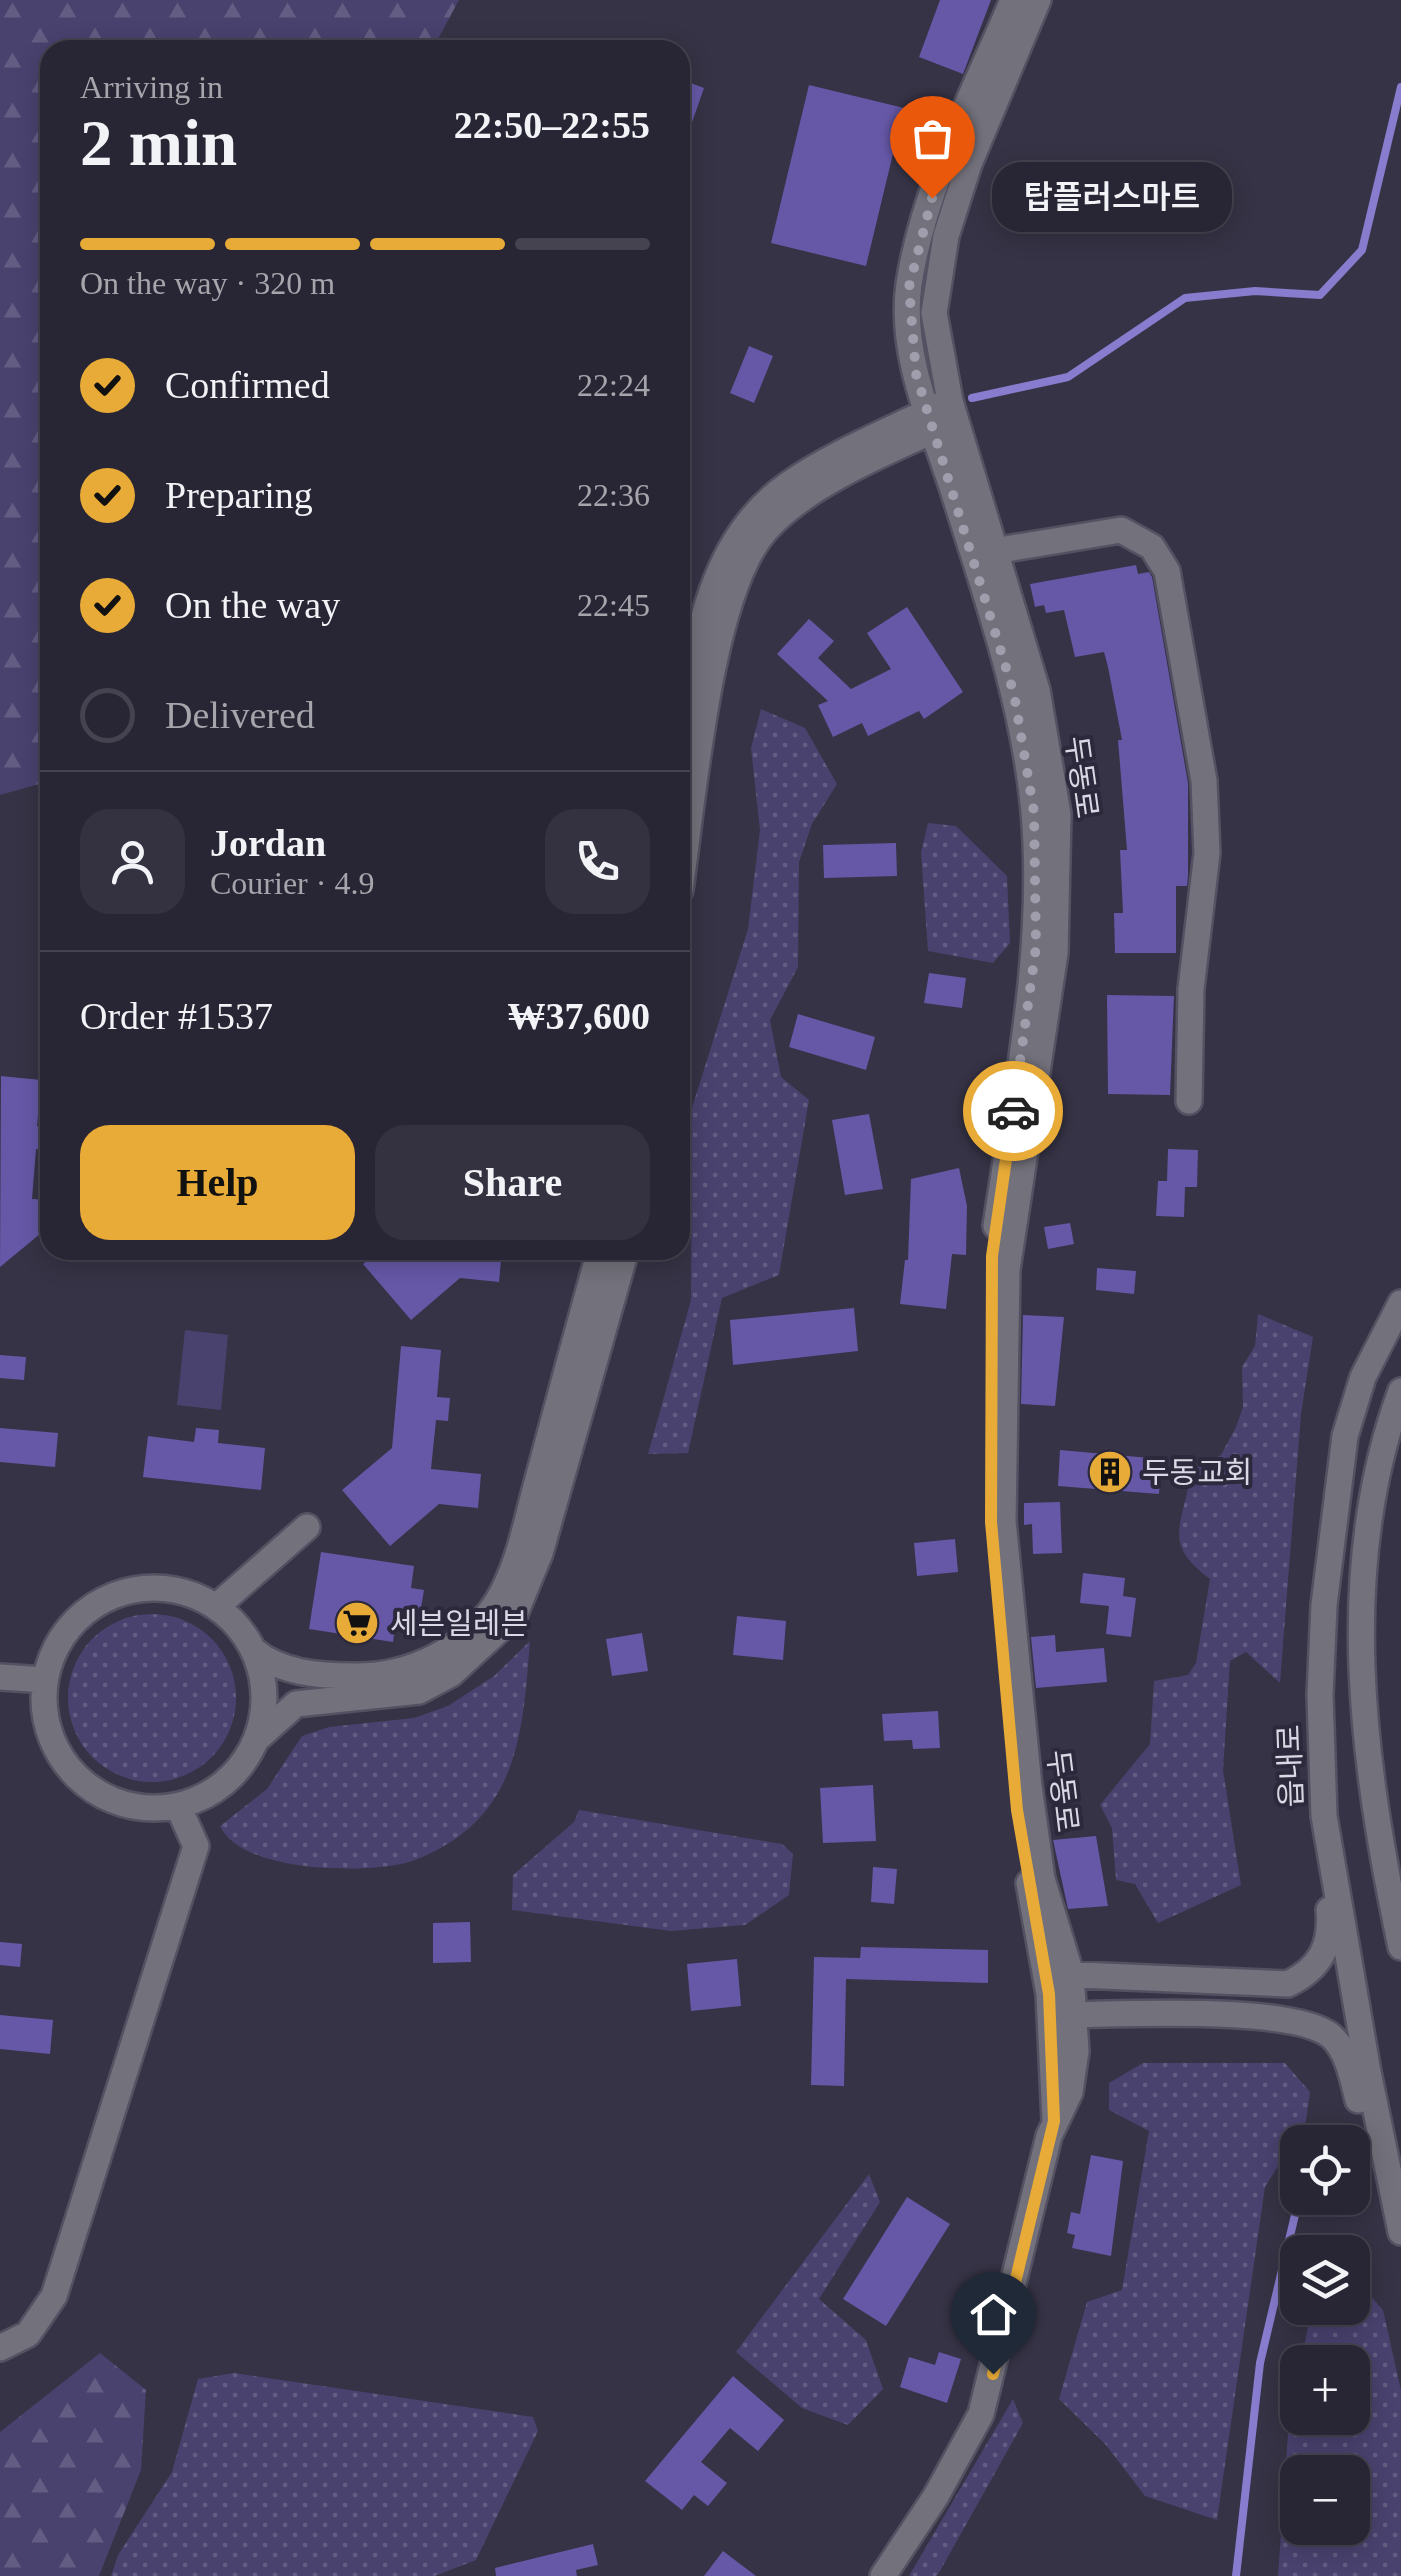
<!DOCTYPE html>
<html lang="en">
<head>
<meta charset="utf-8">
<style>
	:root { --surface:#282634; --page:#343240; --text:#f1f3f6; --muted:#a5a5ac; --line:#44434f; --accent:#e8ab37 }
	body { margin:0; font-family:"Times New Roman","Noto Sans KR",serif; background:var(--page); color:var(--text); height:100vh; display:flex; flex-direction:column; font-size:38px; white-space:nowrap }
	* { box-sizing:border-box; margin:0 }
	p { font-size:32px; color:var(--muted) }
	.icon { flex:none; width:55px; height:55px; fill:none; stroke:currentColor; stroke-width:2; stroke-linecap:round; stroke-linejoin:round }
	.map { position:relative; flex:1; overflow:hidden }
	.details { position:absolute; left:40px; top:40px; width:650px; height:1220px; display:flex; flex-direction:column; background:var(--surface); border-radius:30px; box-shadow:0 5px 25px #0003,0 0 0 2px var(--line) }
	.details>* { flex:none }
	.controls { position:absolute; left:1280px; top:2125px; display:grid; gap:20px }
	.controls a { display:grid; place-items:center; width:90px; height:90px; border-radius:20px; background:var(--surface); box-shadow:0 5px 25px #0003,0 0 0 2px var(--line); font-size:50px }
	.pin { position:absolute; display:grid; place-items:center; width:85px; height:85px; color:#fff; margin:-102px -42px; border-radius:50% 50% 50% 0; rotate:-45deg; box-shadow:0 0 10px #0007 }
	.pin .icon { rotate:45deg }
	.courier { position:absolute; display:grid; place-items:center; width:100px; height:100px; margin:-50px; border:8px solid #e8ab37; border-radius:50%; background:#fff; color:#222; box-shadow:0 2px 12px #0007 }
	.bubble { position:absolute; height:70px; border-radius:30px; background:var(--surface); box-shadow:0 5px 25px #0003,0 0 0 2px var(--line); font-size:32px; font-weight:600; line-height:70px; text-align:center }
	.headline em { font-style:normal; font-weight:600 }
	.headline div { display:flex; flex-direction:column-reverse }
	.headline { display:flex; align-items:center; justify-content:space-between; height:170px; padding:0 40px }
	h1 { font-size:65px; font-weight:600; line-height:75px }
	.bar { display:grid; grid-template-columns:repeat(4,1fr); gap:15px 10px; align-content:center; height:120px; padding:0 40px }
	.bar i { height:12px; border-radius:8px; background:var(--line) }
	.bar .current { background:var(--accent) }
	.bar p { grid-column:span 4 }
	.line { display:flex; align-items:center; gap:25px; padding:0 40px; border-top:2px solid var(--line) }
	.line div { flex:1 }
	.round { display:grid; place-items:center; flex:none; width:105px; height:105px; border-radius:30px; background:var(--page) }
	ol { padding:0 40px; list-style:none }
	li { display:flex; align-items:center; gap:30px; height:110px }
	li p { margin-inline-start:auto }
	li .icon { padding:10px; border-radius:50%; background:var(--accent); color:#111; stroke-width:4 }
	li:last-child { color:var(--muted) }
	li i { width:55px; height:55px; border:5px solid var(--line); border-radius:50% }
	.action { display:flex; gap:20px; margin-top:auto; padding:20px 40px }
	.action a { flex:1; height:115px; border-radius:30px; background:var(--accent); color:#111; font-size:40px; font-weight:600; line-height:115px; text-align:center }
	.action a+a { background:var(--page); color:var(--text) }
	.map>svg:first-child { display:block }
</style>
</head>
<body>
<div class="map">
<svg width="1401" height="2576" viewBox="0 0 1401 2576">
	<defs>
		<pattern id="grass-dots" width="8" height="8" patternUnits="userSpaceOnUse" patternTransform="scale(2.5)"><rect width="8" height="8" fill="#49426f"/><path d="M2 2h.1M6 6h.1" fill="none" stroke="#635d83" stroke-width="1.8" stroke-linecap="round"/></pattern>
		<pattern id="forest-firs" width="22" height="20" patternUnits="userSpaceOnUse" patternTransform="scale(2.5)"><rect width="22" height="20" fill="#49426f"/><path d="M5 1l3.5 6h-7zM16 11l3.5 6h-7z" fill="#635d83"/></pattern>
	</defs>
	<rect width="100%" height="100%" fill="#353345"/>
	<!-- grass -->
	<path fill="url(#grass-dots)" fill-rule="evenodd" d="M761,709L805,728L837,784L812,824L799,862L798,967L770,1020L781,1077L809,1100L779,1275L722,1298L688,1453L648,1454L691,1300L692,1108L748,929L760,830L751,748Z
		M928,823L956,826L1007,876L1010,943L993,963L928,951L921,853Z
		M1258,1314L1313,1337L1301,1414L1280,1683L1246,1652L1230,1661L1223,1770L1241,1885L1158,1923L1135,1884L1116,1880L1112,1828L1100,1805L1150,1744L1154,1681L1188,1675L1196,1663L1210,1579C1160,1542 1184,1525 1191,1471L1221,1455L1236,1427L1243,1407L1242,1367L1255,1346Z
		M68 1698a84 84 0 1 1 168 0a84 84 0 1 1-168 0Z
		M530,1641C525,1700 523,1769 482,1815C466,1835 430,1857 405,1863C361,1874 241,1872 220,1826L267,1789L302,1736L329,1727L414,1718L448,1706L494,1676Z
		M579,1810L782,1844L793,1854L789,1895L745,1925L671,1931L512,1910L513,1875L574,1822Z
		M1143,2063H1285L1310,2092L1306,2121L1265,2187L1217,2520L1145,2496L1106,2445L1059,2399L1087,2302L1122,2290L1149,2131L1109,2110V2083Z
		M869,2174L880,2202L819,2299L866,2340L883,2389L848,2425L802,2408L736,2352Z
		M1353,2276L1383,2310L1401,2391V2576H1278L1288,2434L1297,2382L1298,2418H1352V2362H1301L1312,2308H1352ZM1298,2472H1352V2528H1298Z
		M234,2373L533,2417L538,2431L476,2560L435,2576H111L118,2555L172,2472L198,2379Z
		M1013,2399L1023,2423L940,2571L936,2576H909Z"/>
	<!-- forest -->
	<path fill="url(#forest-firs)" d="M0,0H459L432,50H50V781L0,795Z
		M100,2353L146,2390L141,2470L99,2576H0V2432Z"/>
	<!-- garden -->
	<path fill="#49426f" d="M185,1330L228,1335L221,1410L177,1405Z"/>
	<g fill="none" stroke-linecap="round" stroke-linejoin="round">
		<!-- stream -->
		<path stroke="#887cce" stroke-width="8" d="M972,398L1068,377L1185,298L1255,291L1320,295L1362,250L1401,87
			M1236,2576L1260,2363L1299,2198"/>
	</g>
	<!-- building -->
	<path fill="#6658a7" d="M940,0H991L963,74L919,57Z
		M680,79L704,88L683,148L680,147Z
		M809,85L904,108L866,266L771,243Z
		M749,346L773,356L754,403L730,393Z
		M1136,565L1138,574L1149,572L1152,577L1188,783V876L1187,886H1176V953H1115L1114,913H1123L1120,850H1127L1118,740H1122L1108,667L1104,652L1075,657L1064,610L1046,613L1044,605L1035,607L1030,584Z
		M907,607L963,692L924,719L919,711L868,736L862,723L833,737L818,705L828,701L777,654L809,619L834,641L818,658L851,689L891,669L867,633Z
		M896,843L897,876L824,878L823,845Z
		M929,973L966,978L962,1008L924,1003Z
		M1107,995L1174,996L1170,1095L1108,1094Z
		M798,1014L875,1037L866,1070L789,1047Z
		M1,1076L41,1080L37,1126L50,1130L48,1150L36,1149L32,1199L50,1200V1235L40,1234L0,1267Z
		M869,1114L883,1189L845,1195L832,1120Z
		M1168,1149L1198,1150L1197,1187H1185L1184,1217L1156,1216L1158,1181H1167Z
		M959,1168L967,1206L966,1255L952,1254L946,1309L900,1304L905,1260H908L911,1179Z
		M1070,1223L1074,1244L1048,1249L1044,1227Z
		M380,1250H502L499,1282L460,1278L411,1320L363,1264Z
		M1097,1268L1136,1271L1134,1294L1096,1290Z
		M854,1308L858,1351L733,1365L730,1320Z
		M1023,1315L1064,1317L1055,1406L1021,1404Z
		M401,1346L441,1350L437,1397L450,1398L448,1421L436,1420L431,1469L481,1474L478,1508L439,1504L390,1546L342,1490L392,1448Z
		M0,1355L26,1357L24,1380L0,1378Z
		M0,1428L58,1433L55,1467L0,1462Z
		M196,1428L219,1430L218,1443L265,1448L261,1490L143,1477L148,1436L194,1442Z
		M1060,1450L1161,1459L1159,1494L1058,1486Z
		M1060,1502L1062,1553L1033,1554L1032,1524L1024,1525V1503Z
		M955,1539L958,1572L917,1576L914,1543Z
		M321,1552L414,1566L411,1588L424,1590L417,1632L395,1628L393,1642L309,1629Z
		M1083,1573L1125,1578L1123,1596L1136,1598L1131,1637L1106,1634L1109,1606L1080,1603Z
		M737,1616L786,1621L783,1660L733,1655Z
		M642,1633L648,1671L612,1676L606,1639Z
		M1055,1635L1056,1652L1104,1648L1107,1682L1036,1688L1031,1637Z
		M938,1711L940,1748L913,1749L912,1740L884,1741L882,1714Z
		M873,1785L876,1841L823,1843L820,1788Z
		M1096,1836L1108,1906L1068,1909L1053,1840Z
		M873,1867L897,1869L894,1904L871,1902Z
		M470,1922L471,1962L433,1963V1923Z
		M0,1942L22,1944L20,1967L0,1965Z
		M861,1947L988,1950V1983L846,1979L844,2086L811,2085L814,1957L860,1958Z
		M737,1959L741,2006L691,2011L687,1964Z
		M0,2015L53,2020L50,2054L0,2049Z
		M1091,2155L1123,2161L1111,2256L1072,2248L1075,2235L1067,2233L1071,2212L1080,2214Z
		M907,2197L950,2224L886,2326L843,2299Z
		M939,2352L961,2359L947,2403L900,2387L909,2357L935,2365Z
		M733,2376L784,2420L758,2451L730,2428L701,2462L727,2483L708,2506L694,2495L682,2510L645,2481Z
		M593,2544L598,2565L576,2570L577,2576H496L495,2568Z
		M723,2551L756,2576H704Z"/>
	<g fill="none" stroke-linecap="round" stroke-linejoin="round">
		<!-- minor casing -->
		<g stroke="#535162" stroke-width="30">
			<path id="minor" d="M982,553L1121,530L1152,547L1167,571L1204,781L1207,853L1191,989L1189,1101
				M680,747C695,653 704,543 789,484C835,452 891,430 941,405
				M680,890C693,801 709,595 765,531C806,484 891,450 948,424
				M996,1226C1016,1090 1046,950 1034,812C1024,702 986,595 953,490C932,425 899,353 909,284C924,185 975,91 1013,0
				M1401,1303L1363,1377L1345,1436L1324,1605L1320,1695L1324,1816L1368,2072L1401,2232
				M1401,1391C1335,1570 1363,1766 1401,1947
				M44 1698a110 110 0 1 1 220 0a110 110 0 1 1-220 0Z
				M216,1607L307,1527
				M253,1650C280,1673 319,1676 354,1676C409,1677 466,1650 497,1602C519,1567 527,1518 538,1479C558,1403 579,1326 600,1250
				M0,1677L45,1680
				M258,1738L296,1704L419,1691L451,1674L514,1616L540,1553L626,1250
				M1029,1883L1049,1994L1055,2121
				M1056,1974L1288,1984C1321,1968 1332,1945 1329,1910
				M1060,2015C1115,2015 1292,2004 1331,2036C1348,2051 1353,2080 1358,2100
				M0,2348L28,2334L54,2296L196,1846L178,1806
				M883,2576L936,2496L981,2414L1049,2136L1070,2092L1076,2051L1071,1974L1042,1879L1029,1786L1003,1521L1007,1270L1055,953L1058,814L1037,690L950,401L934,313L946,236L969,164L1038,0"/>
		</g>
		<!-- minor -->
		<use href="#minor" stroke="#73727c" stroke-width="25"/>
	</g>
	<g fill="none" stroke-linecap="round" stroke-linejoin="round">
		<!-- done -->
		<path stroke="#a09eac" stroke-width="10" stroke-dasharray="0 18" d="M932,198L909,287L916,374L1014,694L1034,812L1036,947L1013,1111"/>
		<!-- route -->
		<path stroke="#e8ab37" stroke-width="12" d="M993,2374L1054,2121L1049,1994L1017,1810L991,1522L992,1256L1013,1111"/>
	</g>
	<!-- icons -->
	<defs>
		<g id="building-disc" transform="scale(2.25)"><circle r="9.5" fill="#e8ab37" stroke="#2b293b"/><path d="M-4-6H4V6H1V3H-1V6H-4ZM-2.5-4.3h1.7v1.8h-1.7ZM.8-4.3h1.7v1.8H.8ZM-2.5-1h1.7V.8h-1.7ZM.8-1h1.7V.8H.8Z" fill="#111"/></g>
		<g id="supermarket-disc" transform="scale(2.25)"><circle r="9.5" fill="#e8ab37" stroke="#2b293b"/><path d="M-6-5.5h2.5l.6 2H6L4.5 2H-2.5L-4.4-4H-6ZM-1.5 3.2a1.3 1.3 0 1 0 .1 0ZM3 3.2a1.3 1.3 0 1 0 .1 0Z" fill="#111"/></g>
	</defs>
	<g fill-rule="evenodd">
		<use href="#building-disc" x="1110" y="1472"/>
		<use href="#supermarket-disc" x="357" y="1623"/>
	</g>
	<g text-anchor="middle" dominant-baseline="central" stroke-width="8" stroke-linejoin="round" paint-order="stroke">
		<!-- street labels -->
		<g font-size="30" fill="#d9d8e4" stroke="#2b293b">
			<text transform="translate(1082 777) rotate(82)">두동로</text>
			<text transform="translate(1290 1766) rotate(-92)">읍내로</text>
			<text transform="translate(1063 1791) rotate(83)">두동로</text>
		</g>
		<!-- poi labels -->
		<g font-size="30" fill="#d9d8e4" stroke="#2b293b" text-anchor="start">
			<text x="1142" y="1472">두동교회</text>
			<text x="390" y="1623">세븐일레븐</text>
		</g>
	</g>
</svg>
<div class="controls">
<a><svg class="icon" aria-label="locate" viewBox="0 0 24 24"><circle cx="12" cy="12" r="6"/><path d="M12 2v4M12 18v4M2 12h4M18 12h4"/></svg></a>
<a><svg class="icon" aria-label="layers" viewBox="0 0 24 24"><path d="M12 4l9 5-9 5-9-5zM3 14l9 5 9-5"/></svg></a>
<a>+</a>
<a>−</a>
</div>
<div class="pin" style="left:932px;top:198px;background:#ea580c"><svg class="icon" aria-label="bag" viewBox="0 0 24 24"><path d="M5 8h14l-1 12H6zM9 8a3 3 0 0 1 6 0"/></svg></div>
<div class="pin" style="left:993px;top:2374px;background:#1f2937"><svg class="icon" aria-label="home" viewBox="0 0 24 24"><path d="M3 11l9-7 9 7M6 9v11h12V9"/></svg></div>
<div class="courier" style="left:1013px;top:1111px"><svg class="icon" aria-label="car" viewBox="0 0 24 24"><path d="M5 17H2v-5l4-1 3-4h7l3 4 3 1v5h-3M9 17h6M6 11h13"/><circle cx="7" cy="17" r="2"/><circle cx="17" cy="17" r="2"/></svg></div>
<div class="bubble" style="left:992px;top:162px;width:240px">탑플러스마트</div>
<section class="details">
<div class="headline"><div><h1>2 min</h1><p>Arriving in</p></div><em>22:50–22:55</em></div>
<div class="bar"><i class="current"></i><i class="current"></i><i class="current"></i><i></i><p>On the way · 320 m</p></div>
<ol>
<li><svg class="icon" aria-label="check" viewBox="0 0 24 24"><path d="M5 12l5 5 9-10"/></svg>Confirmed<p>22:24</p></li>
<li><svg class="icon" aria-label="check" viewBox="0 0 24 24"><path d="M5 12l5 5 9-10"/></svg>Preparing<p>22:36</p></li>
<li><svg class="icon" aria-label="check" viewBox="0 0 24 24"><path d="M5 12l5 5 9-10"/></svg>On the way<p>22:45</p></li>
<li><i></i>Delivered</li>
</ol>
<div class="line" style="height:180px"><a class="round"><svg class="icon" aria-label="person" viewBox="0 0 24 24"><circle cx="12" cy="8" r="4"/><path d="M4 21q1-7 8-7t8 7"/></svg></a><div><b>Jordan</b><p>Courier · 4.9</p></div><a class="round"><svg class="icon" aria-label="phone" viewBox="0 0 24 24"><path d="M5 4h4l2 5-3 2q2 4 5 5l2-3 5 2v4C11 20 4 13 5 4z"/></svg></a></div>
<div class="line" style="height:130px"><div>Order #1537</div><b>₩37,600</b></div>
<div class="action"><a>Help</a><a>Share</a></div>
</section>
</div>
</body>
</html>
